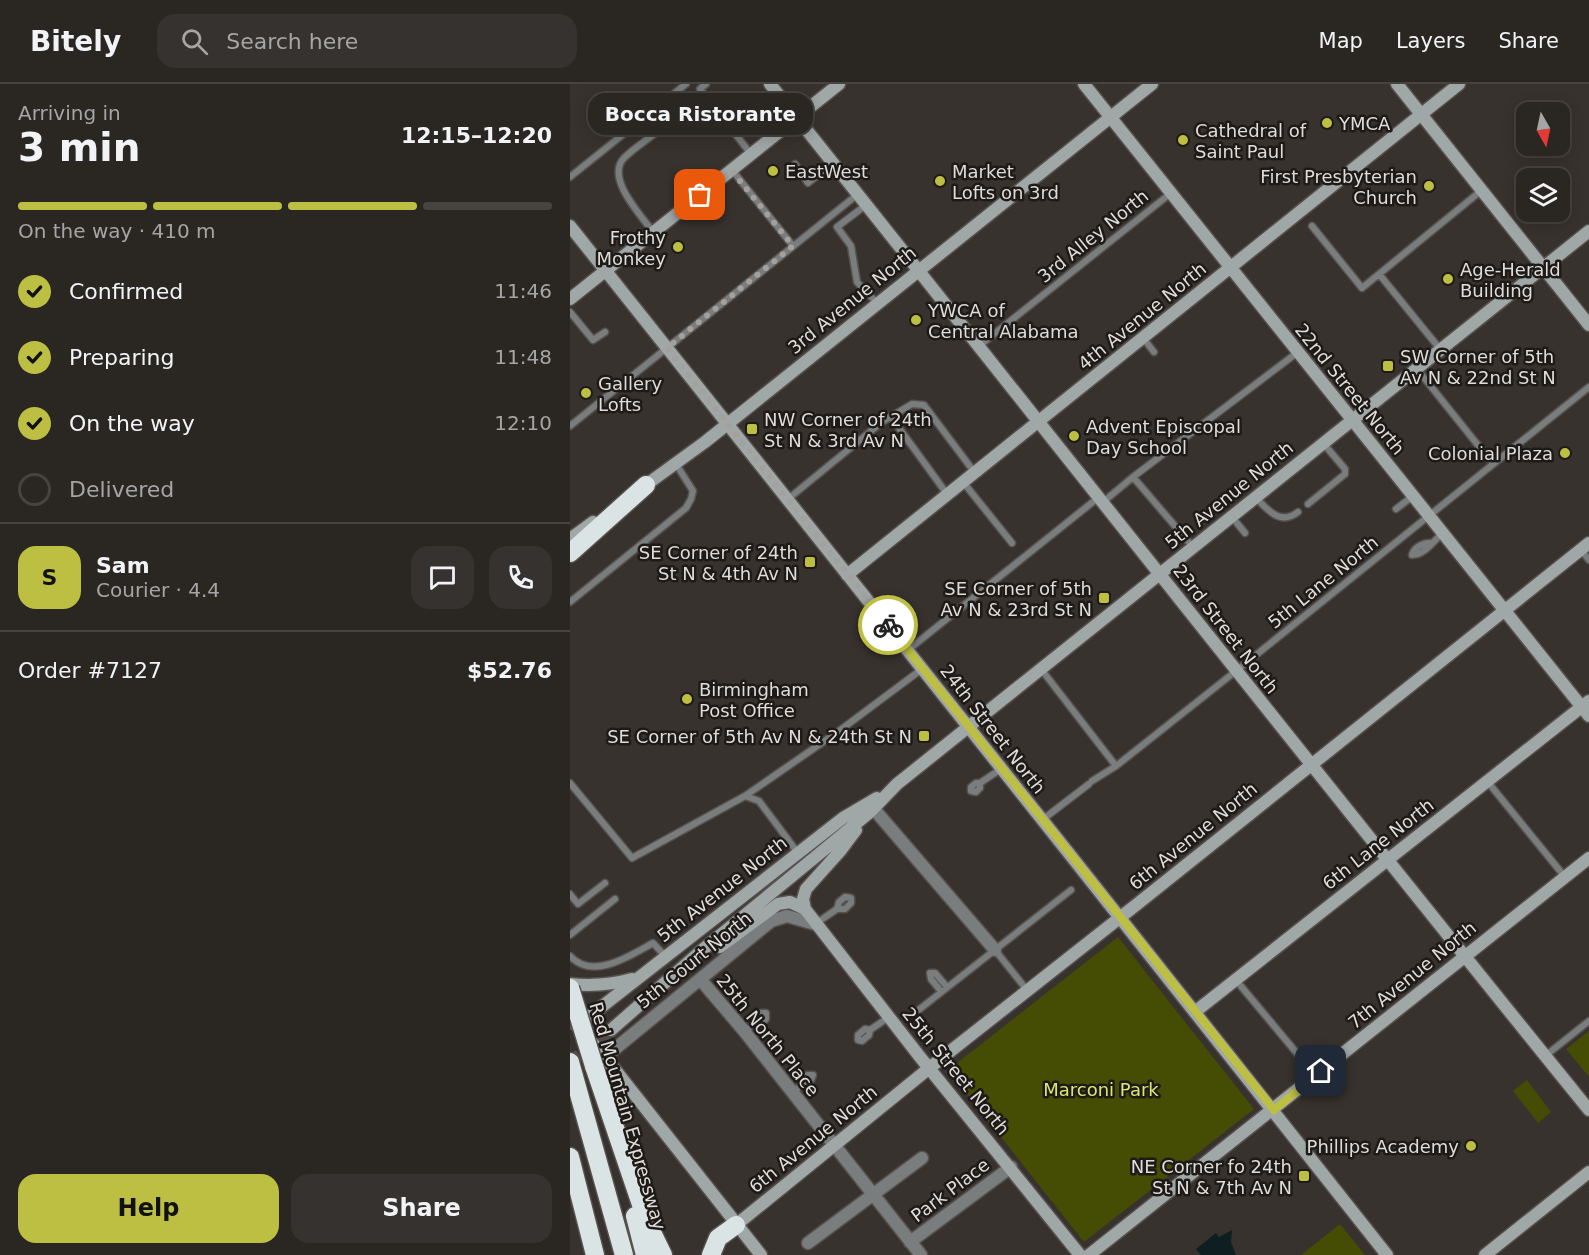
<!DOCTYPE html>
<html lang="en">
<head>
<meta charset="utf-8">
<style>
	:root { --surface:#2a2622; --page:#36322f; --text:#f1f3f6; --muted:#a5a5a5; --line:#464340; --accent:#bdbf43 }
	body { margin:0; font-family:"DejaVu Sans",sans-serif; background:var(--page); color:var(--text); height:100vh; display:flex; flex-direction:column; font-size:22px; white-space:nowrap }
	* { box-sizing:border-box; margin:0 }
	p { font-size:20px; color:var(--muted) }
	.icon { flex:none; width:33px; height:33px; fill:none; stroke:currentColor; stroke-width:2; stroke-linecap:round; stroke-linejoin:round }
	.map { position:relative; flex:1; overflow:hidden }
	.details { display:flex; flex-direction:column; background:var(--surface); width:570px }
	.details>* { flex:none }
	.needle { width:39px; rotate:171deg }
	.controls { position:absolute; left:946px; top:18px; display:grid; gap:12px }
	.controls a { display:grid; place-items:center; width:54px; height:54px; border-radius:12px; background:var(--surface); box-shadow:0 3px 15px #0003,0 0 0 2px var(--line); font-size:30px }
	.pin { position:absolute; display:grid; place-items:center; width:51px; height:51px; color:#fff; margin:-26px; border-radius:12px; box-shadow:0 3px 9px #0006 }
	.courier { position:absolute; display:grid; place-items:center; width:60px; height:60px; margin:-30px; border:4px solid #bdbf43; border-radius:50%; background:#fff; color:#222; box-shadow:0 2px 8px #0007 }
	.bubble { position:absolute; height:42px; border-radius:18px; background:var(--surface); box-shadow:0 3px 15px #0003,0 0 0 2px var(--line); font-size:20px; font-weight:700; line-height:42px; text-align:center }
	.overview em { font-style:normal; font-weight:700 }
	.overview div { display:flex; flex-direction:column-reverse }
	.overview { display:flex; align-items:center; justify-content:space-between; height:102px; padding:0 18px }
	h1 { font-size:39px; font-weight:700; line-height:45px }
	.bar { display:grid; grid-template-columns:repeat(4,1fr); gap:9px 6px; align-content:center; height:72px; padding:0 18px }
	.bar i { height:8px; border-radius:4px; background:var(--line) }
	.bar .active { background:var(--accent) }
	.bar p { grid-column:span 4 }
	.line { display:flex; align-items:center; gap:15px; padding:0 18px; border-top:2px solid var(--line) }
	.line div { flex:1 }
	.round { display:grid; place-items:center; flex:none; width:63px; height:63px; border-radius:18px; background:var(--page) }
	ol { padding:0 18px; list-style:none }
	li { display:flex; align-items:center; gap:18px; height:66px }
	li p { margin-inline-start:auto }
	li .icon { padding:6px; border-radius:50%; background:var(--accent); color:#111; stroke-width:4 }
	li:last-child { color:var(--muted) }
	li i { width:33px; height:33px; border:3px solid var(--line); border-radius:50% }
	.action { display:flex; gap:12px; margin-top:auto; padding:12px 18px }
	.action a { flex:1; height:69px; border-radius:18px; background:var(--accent); color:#111; font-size:24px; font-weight:700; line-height:69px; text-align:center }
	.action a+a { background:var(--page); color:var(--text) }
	header { display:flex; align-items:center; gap:36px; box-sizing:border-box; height:84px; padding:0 30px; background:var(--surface); border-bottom:2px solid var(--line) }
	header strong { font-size:28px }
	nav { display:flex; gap:33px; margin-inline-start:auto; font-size:21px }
	.search { width:420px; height:54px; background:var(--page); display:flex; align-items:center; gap:15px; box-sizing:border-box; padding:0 21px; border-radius:18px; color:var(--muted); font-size:22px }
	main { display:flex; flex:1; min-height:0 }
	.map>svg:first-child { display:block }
</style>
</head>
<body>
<header>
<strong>Bitely</strong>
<div class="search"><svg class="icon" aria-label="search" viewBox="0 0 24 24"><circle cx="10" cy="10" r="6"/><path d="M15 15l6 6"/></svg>Search here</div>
<nav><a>Map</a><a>Layers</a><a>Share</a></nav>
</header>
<main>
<section class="details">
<div class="overview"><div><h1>3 min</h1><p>Arriving in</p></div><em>12:15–12:20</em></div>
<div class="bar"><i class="active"></i><i class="active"></i><i class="active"></i><i></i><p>On the way · 410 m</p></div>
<ol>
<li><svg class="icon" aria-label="check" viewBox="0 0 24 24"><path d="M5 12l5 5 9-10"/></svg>Confirmed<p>11:46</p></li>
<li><svg class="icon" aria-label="check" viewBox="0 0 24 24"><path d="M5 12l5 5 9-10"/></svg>Preparing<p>11:48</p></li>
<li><svg class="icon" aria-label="check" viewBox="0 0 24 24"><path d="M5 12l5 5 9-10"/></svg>On the way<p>12:10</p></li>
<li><i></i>Delivered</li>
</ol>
<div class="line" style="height:108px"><b class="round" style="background:var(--accent);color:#111">S</b><div><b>Sam</b><p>Courier · 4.4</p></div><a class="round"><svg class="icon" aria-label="chat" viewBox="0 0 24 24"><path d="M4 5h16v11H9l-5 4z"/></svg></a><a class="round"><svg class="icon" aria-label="phone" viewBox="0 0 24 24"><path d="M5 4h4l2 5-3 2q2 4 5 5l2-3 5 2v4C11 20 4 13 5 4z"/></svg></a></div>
<div class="line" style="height:78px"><div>Order #7127</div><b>$52.76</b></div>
<div class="action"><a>Help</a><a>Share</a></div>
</section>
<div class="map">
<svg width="1019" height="1171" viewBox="0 0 1019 1171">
	<rect width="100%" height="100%" fill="#38322e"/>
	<!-- green -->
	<path fill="#454c04" d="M548,853L684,1025L514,1158L378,986Z
		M1019,947V993L996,965Z
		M957,996L981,1028L968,1039L943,1007Z
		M770,1140L795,1171H731Z"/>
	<!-- water -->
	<path fill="#0e1e21" d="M662,1146L661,1158L666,1171H631L626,1165L646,1149L649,1153Z"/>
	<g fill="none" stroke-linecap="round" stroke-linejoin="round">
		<!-- secondary-tunnel -->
		<path stroke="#514c48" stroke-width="12" stroke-dasharray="12 6" stroke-linecap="butt" d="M0,978L41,946"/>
		<!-- lane casing -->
		<g stroke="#56514d" stroke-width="9">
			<path id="lane" d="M136,0L130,5L181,70
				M225,80L238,99L250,89L264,80
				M162,86L223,162
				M0,93L116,0
				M296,121L267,143L281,162L287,198L307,219
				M742,142L792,204L912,106
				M83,148C71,131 35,94 54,74C65,63 80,54 92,44
				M809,190L870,265
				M0,228L23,256L35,248
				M573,254L584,268
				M409,262L601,109
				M847,285L923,380
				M321,333L377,410
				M0,342L288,110
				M393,398L442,459
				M685,413C698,426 710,442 728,428
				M218,415L312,338L342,320L354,321L405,389
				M533,418L563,393
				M738,420L775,390V385L753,359
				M826,425L843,412
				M662,433L675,449
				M623,463L563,393L728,268
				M1011,466L1019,476
				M842,471C855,471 863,457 873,449
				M842,471C844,464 852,459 860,459
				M0,518L116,424L121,415L123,407L106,380
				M338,566L529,413
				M471,585L546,682L666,587L1019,303
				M522,697L546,682
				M917,697L995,793
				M0,699L62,774L175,712L189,717L228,769
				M406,699H410V704L406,708L401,707V703Z
				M410,699L431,685
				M175,712L269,647L352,585
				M472,736L519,700
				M0,810L8,820L35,799
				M245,840L267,825L269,818L275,813L281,814V819L275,825H267
				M0,851L45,815
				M425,866L457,906
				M0,872C23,897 61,871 83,859L95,872
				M360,889H365L377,903
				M360,889L361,895L371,907
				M665,895L745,991
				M346,928L501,806
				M295,945L300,946L299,951L292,957L288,956V951Z
				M300,946L319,933
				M175,947L185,939L191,940L196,935V929H191L185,934V939
				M975,972L1019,937
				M223,1009L233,999V995L237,991H243L241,996L233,999"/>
		</g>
		<!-- street casing -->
		<g stroke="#56514d" stroke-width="15">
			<path id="street" d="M303,724L425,866
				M130,895L175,948L351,1171
				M35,973L201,837L217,832L245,840
				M340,1158L441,1083
				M238,1159L352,1074"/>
		</g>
		<!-- secondary casing -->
		<g stroke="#56514d" stroke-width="15">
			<path id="secondary" d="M200,0C473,342 743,686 1019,1026
				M514,0L1019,632
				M827,0L1019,241
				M0,142C272,485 546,827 817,1171
				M0,215L269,0
				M69,406L135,358L582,0
				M0,455L23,438
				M277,491L889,0
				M286,746L271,766L236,805L233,815L235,825L350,973L510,1171
				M150,863L208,820L220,818L235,825
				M0,900C21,902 41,901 62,895
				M626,927L1019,617
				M7,942L273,734L307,714
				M41,946L131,867L300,728L327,700L1019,147
				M18,954L35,973L191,1171
				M166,1141L373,973L566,821L1019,459
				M519,1171L1019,774
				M915,1171L1019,1088"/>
		</g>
		<!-- highway casing -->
		<g stroke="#56514d" stroke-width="21">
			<path id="highway" d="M0,469L76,401
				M0,978L54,1171
				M24,982L77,1138L93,1171
				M0,1073L25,1171
				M65,1132L75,1171
				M141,1171L148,1154L166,1141"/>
		</g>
		<!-- lane -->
		<use href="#lane" stroke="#797d7e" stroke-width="6"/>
		<!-- street -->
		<use href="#street" stroke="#797d7e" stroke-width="12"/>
		<!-- secondary -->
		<use href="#secondary" stroke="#a0a7a7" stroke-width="12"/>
		<!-- highway -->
		<use href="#highway" stroke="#dae4e5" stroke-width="18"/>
		<!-- highway-bridge casing -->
		<g stroke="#56514d" stroke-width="21" stroke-linecap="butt">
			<path id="highway-bridge" d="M0,904L24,982"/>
		</g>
		<!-- highway-bridge -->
		<use href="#highway-bridge" stroke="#dae4e5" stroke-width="18"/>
	</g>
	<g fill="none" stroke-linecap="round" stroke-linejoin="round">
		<!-- done -->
		<path stroke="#a5a09d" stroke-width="6" stroke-dasharray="0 10.8" d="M130,111L161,86L223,162L97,264L318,541"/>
		<!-- route -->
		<path stroke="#bdbf43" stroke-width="8" d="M318,541L704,1026L751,987"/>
	</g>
	<!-- markers -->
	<g fill="#bdbf43" stroke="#1d1a18" stroke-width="2">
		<circle cx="757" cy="39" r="6"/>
		<circle cx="613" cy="56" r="6"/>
		<circle cx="203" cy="87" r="6"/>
		<circle cx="370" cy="97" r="6"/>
		<circle cx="859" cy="102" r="6"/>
		<circle cx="108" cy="163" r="6"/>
		<circle cx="878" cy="195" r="6"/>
		<circle cx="346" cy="236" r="6"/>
		<rect x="812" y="276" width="12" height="12" rx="3"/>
		<circle cx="16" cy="309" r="6"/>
		<rect x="176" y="339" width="12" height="12" rx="3"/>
		<circle cx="504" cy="352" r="6"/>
		<circle cx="995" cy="369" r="6"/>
		<rect x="234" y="472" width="12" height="12" rx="3"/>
		<rect x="528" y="508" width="12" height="12" rx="3"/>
		<circle cx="117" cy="615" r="6"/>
		<rect x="348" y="646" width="12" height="12" rx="3"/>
		<circle cx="901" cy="1062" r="6"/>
		<rect x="728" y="1086" width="12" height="12" rx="3"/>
	</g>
	<g text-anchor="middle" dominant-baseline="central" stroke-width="5" stroke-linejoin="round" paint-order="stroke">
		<!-- poi labels -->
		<g font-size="18" fill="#dfdcd9" stroke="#1d1a18" text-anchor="start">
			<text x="769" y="39">YMCA</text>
			<text x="625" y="46">Cathedral of<tspan x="625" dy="21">Saint Paul</tspan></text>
			<text x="215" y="87">EastWest</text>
			<text x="382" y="87">Market<tspan x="382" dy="21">Lofts on 3rd</tspan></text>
			<text x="847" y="92" text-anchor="end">First Presbyterian<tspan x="847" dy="21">Church</tspan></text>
			<text x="96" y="153" text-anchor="end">Frothy<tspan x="96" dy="21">Monkey</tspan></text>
			<text x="890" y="185">Age-Herald<tspan x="890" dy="21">Building</tspan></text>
			<text x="358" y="226">YWCA of<tspan x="358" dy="21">Central Alabama</tspan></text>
			<text x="830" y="272">SW Corner of 5th<tspan x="830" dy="21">Av N &amp; 22nd St N</tspan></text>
			<text x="28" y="299">Gallery<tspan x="28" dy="21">Lofts</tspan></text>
			<text x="194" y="335">NW Corner of 24th<tspan x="194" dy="21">St N &amp; 3rd Av N</tspan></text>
			<text x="516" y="342">Advent Episcopal<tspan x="516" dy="21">Day School</tspan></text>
			<text x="983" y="369" text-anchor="end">Colonial Plaza</text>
			<text x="228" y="468" text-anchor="end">SE Corner of 24th<tspan x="228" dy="21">St N &amp; 4th Av N</tspan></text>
			<text x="522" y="504" text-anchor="end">SE Corner of 5th<tspan x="522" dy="21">Av N &amp; 23rd St N</tspan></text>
			<text x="129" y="605">Birmingham<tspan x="129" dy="21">Post Office</tspan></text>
			<text x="342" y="652" text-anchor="end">SE Corner of 5th Av N &amp; 24th St N</text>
			<text x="889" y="1062" text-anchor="end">Phillips Academy</text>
			<text x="722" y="1082" text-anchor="end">NE Corner fo 24th<tspan x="722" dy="21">St N &amp; 7th Av N</tspan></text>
		</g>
		<!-- street labels -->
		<g font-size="18" fill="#dfdcd9" stroke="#1d1a18">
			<text transform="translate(523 152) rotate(-39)">3rd Alley North</text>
			<text transform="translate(282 216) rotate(-39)">3rd Avenue North</text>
			<text transform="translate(572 232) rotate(-39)">4th Avenue North</text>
			<text transform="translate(780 305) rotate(51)">22nd Street North</text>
			<text transform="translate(659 411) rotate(-39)">5th Avenue North</text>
			<text transform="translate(753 498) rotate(-39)">5th Lane North</text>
			<text transform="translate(656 545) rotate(52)">23rd Street North</text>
			<text transform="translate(423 645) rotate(52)">24th Street North</text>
			<text transform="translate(623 752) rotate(-39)">6th Avenue North</text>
			<text transform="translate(808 760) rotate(-38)">6th Lane North</text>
			<text transform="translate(152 805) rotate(-38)">5th Avenue North</text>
			<text transform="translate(124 876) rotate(-39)">5th Court North</text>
			<text transform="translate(842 891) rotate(-39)">7th Avenue North</text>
			<text transform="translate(198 951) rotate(51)">25th North Place</text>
			<text transform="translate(386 987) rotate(51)">25th Street North</text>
			<text transform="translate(58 1032) rotate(74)">Red Mountain Expressway</text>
			<text transform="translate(243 1055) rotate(-39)">6th Avenue North</text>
			<text transform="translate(380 1106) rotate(-37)">Park Place</text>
		</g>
		<!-- park labels -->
		<g font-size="18" fill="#d8e872" stroke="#1d1a18">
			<text x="531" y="1005">Marconi Park</text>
		</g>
	</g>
</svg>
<div class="controls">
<a><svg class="needle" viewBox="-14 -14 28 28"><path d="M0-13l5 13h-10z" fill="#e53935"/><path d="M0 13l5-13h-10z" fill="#a5a5a5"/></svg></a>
<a><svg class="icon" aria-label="layers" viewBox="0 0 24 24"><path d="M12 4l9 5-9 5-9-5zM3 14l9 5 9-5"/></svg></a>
</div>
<div class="pin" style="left:130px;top:111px;background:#ea580c"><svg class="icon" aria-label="bag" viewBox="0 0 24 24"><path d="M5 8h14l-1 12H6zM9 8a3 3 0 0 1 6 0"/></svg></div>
<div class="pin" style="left:751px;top:987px;background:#1f2937"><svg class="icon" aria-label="home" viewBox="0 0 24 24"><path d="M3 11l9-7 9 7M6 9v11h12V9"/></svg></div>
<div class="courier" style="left:318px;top:541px"><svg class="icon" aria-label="bike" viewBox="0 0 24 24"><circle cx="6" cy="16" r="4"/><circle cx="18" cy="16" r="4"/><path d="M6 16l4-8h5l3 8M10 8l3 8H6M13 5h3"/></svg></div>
<div class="bubble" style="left:18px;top:9px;width:225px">Bocca Ristorante</div>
</div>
</main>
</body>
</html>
